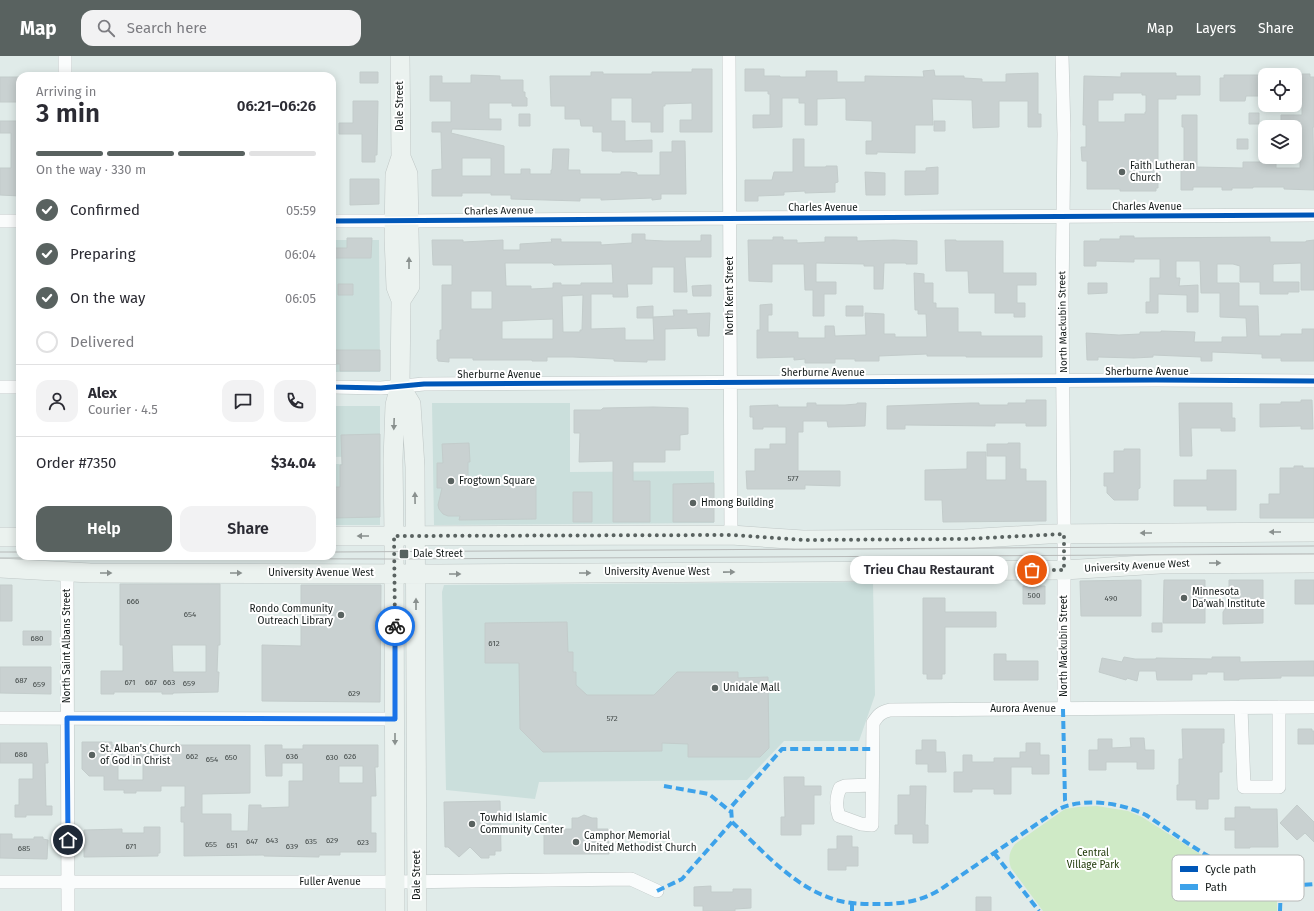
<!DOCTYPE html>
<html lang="en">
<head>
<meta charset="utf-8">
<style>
	:root { --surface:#fff; --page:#f2f2f3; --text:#2b2b33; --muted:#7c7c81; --line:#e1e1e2; --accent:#596260 }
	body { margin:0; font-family:"Fira Sans",sans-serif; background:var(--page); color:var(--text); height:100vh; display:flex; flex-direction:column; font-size:15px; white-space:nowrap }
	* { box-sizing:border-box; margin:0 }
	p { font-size:13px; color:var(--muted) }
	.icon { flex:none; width:22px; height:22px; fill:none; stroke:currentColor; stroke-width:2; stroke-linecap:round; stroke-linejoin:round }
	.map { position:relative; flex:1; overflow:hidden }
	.side { position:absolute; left:16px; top:16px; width:320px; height:488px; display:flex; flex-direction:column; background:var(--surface); border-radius:12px; box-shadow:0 2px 10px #0003 }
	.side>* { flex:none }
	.fabs { position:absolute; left:1258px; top:12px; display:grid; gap:8px }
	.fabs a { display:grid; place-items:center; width:44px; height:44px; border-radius:8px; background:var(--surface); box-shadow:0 2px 10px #0003; font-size:20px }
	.pin { position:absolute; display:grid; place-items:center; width:34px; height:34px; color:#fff; margin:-17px; border:2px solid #fff; border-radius:50%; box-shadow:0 1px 4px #0007 }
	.courier { position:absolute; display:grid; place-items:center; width:40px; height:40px; margin:-20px; border:3px solid #1a73e8; border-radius:50%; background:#fff; color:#222; box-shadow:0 1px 5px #0007 }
	.bubble { position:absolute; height:28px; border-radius:12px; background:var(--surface); box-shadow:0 2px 10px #0003; font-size:13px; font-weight:600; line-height:28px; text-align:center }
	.summary em { font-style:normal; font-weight:600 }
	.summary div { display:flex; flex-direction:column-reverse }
	.summary { display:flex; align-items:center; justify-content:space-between; height:68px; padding:0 20px }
	h1 { font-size:26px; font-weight:600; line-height:30px }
	.bar { display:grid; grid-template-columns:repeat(4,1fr); gap:6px 4px; align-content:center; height:48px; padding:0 20px }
	.bar i { height:5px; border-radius:3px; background:var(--line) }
	.bar .selected { background:var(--accent) }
	.bar p { grid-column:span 4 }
	.line { display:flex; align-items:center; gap:10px; padding:0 20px; border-top:1px solid var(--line) }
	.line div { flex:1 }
	.round { display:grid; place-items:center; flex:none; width:42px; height:42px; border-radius:12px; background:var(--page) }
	ol { padding:0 20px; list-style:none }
	li { display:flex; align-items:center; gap:12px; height:44px }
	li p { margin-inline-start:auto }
	li .icon { padding:4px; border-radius:50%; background:var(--accent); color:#fff; stroke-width:4 }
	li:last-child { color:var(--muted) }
	li i { width:22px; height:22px; border:2px solid var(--line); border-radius:50% }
	.button { display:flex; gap:8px; margin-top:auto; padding:8px 20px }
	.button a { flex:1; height:46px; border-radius:12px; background:var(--accent); color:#fff; font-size:16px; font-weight:600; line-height:46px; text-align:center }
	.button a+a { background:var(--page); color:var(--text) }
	header { display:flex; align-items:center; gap:24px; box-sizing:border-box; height:56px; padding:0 20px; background:var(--accent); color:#fff }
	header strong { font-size:19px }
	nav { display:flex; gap:22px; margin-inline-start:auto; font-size:14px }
	.search { width:280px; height:36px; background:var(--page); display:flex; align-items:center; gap:10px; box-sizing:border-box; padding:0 14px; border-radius:12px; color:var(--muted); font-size:15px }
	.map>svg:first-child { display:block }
</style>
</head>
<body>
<header>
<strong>Map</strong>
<div class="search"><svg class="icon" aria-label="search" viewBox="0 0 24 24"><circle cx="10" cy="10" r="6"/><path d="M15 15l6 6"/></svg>Search here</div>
<nav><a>Map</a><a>Layers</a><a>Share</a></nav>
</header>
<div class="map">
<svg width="1314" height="855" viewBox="0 0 1314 855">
	<rect width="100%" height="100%" fill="#e0ebe9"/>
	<!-- built -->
	<path fill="#cbdfdc" d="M332,184H379L380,316H335V245H332Z
		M432,347H570V416L714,415V467L434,469Z
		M332,350H380V400L332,401Z
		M332,408H380V469H332Z
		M873,526L875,639L859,685H784L747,724L539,726L535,743L446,734L442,536L444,529Z"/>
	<!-- green -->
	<path fill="#cfeac6" d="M1097,750L1128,755L1142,761L1216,808L1238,819L1270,830L1275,834L1277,841V855H1043L1011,812C1008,802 1009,796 1015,788L1065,753L1078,751Z"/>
	<!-- building -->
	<path fill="#c9d1d1" stroke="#c3cccb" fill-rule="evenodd" d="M692,13H712V76H680V64H692V47L665,48V50H663V76H651V66H632V42H611V65H625V85L652,84V96H612V95H602V76H593V70H581L580,63H565V50H551L550,20H591V16H603V18H652V16H692Z
		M745,13H764V20H780V21H806V15H837V26H865V20L924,21L923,15L934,14L935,20H964V22L982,23V26H1006V18L1038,17V58H1041V71H1028V45H999V71L973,72L972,44L932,43L933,69H915V97L877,96V98H866V85H872V65L846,64V44L845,42L817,43V69H805V47H799V42H782V71L753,72V59H770V38H768V35H745Z
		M360,16H378V27H360Z
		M1121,17H1176V20H1200V39H1176V43H1158V132H1156V135H1120V133H1087V105H1082L1081,91H1086V69H1083L1084,20L1121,21ZM1113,37H1142V39H1146V56H1145V58H1125V66H1098V44H1113Z
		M1295,18H1310V21H1314V71H1313L1314,134L1284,133V131H1253V132H1232V134H1222V131H1193V134H1181V105H1184V71H1182V59H1197V111L1243,112V106H1276V112H1300V71H1281V59H1302V42H1295Z
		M471,19L500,20V24H523V36H525V41L527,42V50H512V47H489V63H501V74L452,73L451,77L504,90V118H521V113H530V118H551V114H552L553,93H569L568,114H580V118H621V116H630L637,117V119H660V96H672V85H685L686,138H661V143L652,144V142L601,144V142H580V145L511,143V139H491V137H462V140H432V114L442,113L441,76H432V66H451V45H430V20H442V27H471ZM462,102H491V120H462Z
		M1224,19H1265V40H1246L1245,45H1220V22H1224Z
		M0,21H20V46H0Z
		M353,45H378L377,99H375V106H362V78H339V67H353Z
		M1249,57H1259V68H1249Z
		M519,58H530V70H519Z
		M0,65H20V140L0,139V112H11V77H0Z
		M934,65H945V75H934Z
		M793,83H804V111H826V110H837L838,126L835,127V136L805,137V135L784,136V139L758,140V145H745V124H772L774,116H793Z
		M1237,83H1248V93H1237Z
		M938,111V138L905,139V115H926V112Z
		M865,116L885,117V139H866Z
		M350,123H379V148L350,149Z
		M632,178H645V184L664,185H701V179H711V201H685L687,236H674V211H652V228H627L628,241H613V238H591V273L625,272V284H654L653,261L674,260L673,254H687V258L710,257L709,280H698L697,272L665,273V304H647V306L614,305V303L573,301H547V305H532V304H473V302H449V306L438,305V303H437V284H440V274H442V229H452V209H433L432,184H463V186L503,184V194H520V188L552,186L551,183H561V186H601V189L632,187ZM505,207H552L554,209L612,208L613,227H581V229H561V227H553V232L531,233V230H506ZM471,235H492V253H471ZM583,239L582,274H580V276H563L562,240ZM553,263V283H502V265Z
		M1120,180H1134V182L1270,181V186H1306V185L1314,184V234H1301V207L1274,208L1273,209V226H1299V236H1288V238H1260V226H1240V210L1233,208H1217V227H1239V250H1258L1259,280H1281V278H1302V273H1314V305H1281V302H1262V298L1212,296V305H1201V301L1153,299V301L1134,302L1098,301V304H1087L1086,277L1119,279L1140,278V276H1161V275L1195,276L1194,286H1222V281H1247L1246,262L1220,261V237H1201L1200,205H1176V222H1180L1179,230L1198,229V256H1187V239L1158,238V257H1146V246H1150V222H1160V203H1134V206L1096,205V210H1084V185H1100V183H1120Z
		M773,181H783V184H797V187L825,186V181H857V185L894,184L917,185V208H906V207H884L883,233H874V210H864V208L816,207V226H836V238H824V260H813V234H805L804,208H772V226L749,225L748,184H773Z
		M347,182H372L371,202H334V192H347Z
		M945,184H956V185H1003V217H1036V229H1017V247H1025V261H1014V257H995V237H969L968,215H946Z
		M914,217L924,218V227H933V247H936V252H958V276H981V280H1042V301H966V300H927V298L879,300V305H855V303H835V307H805V303L794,304V301L757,302V274H760V249L772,248V259H768V276H798V282H825V270H834L835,280L866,279L865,257L884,258V278H895V281H927L926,258H918V254H915Z
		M1088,227H1107V237L1088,238Z
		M338,228H353V239H338Z
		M711,229V240H693L692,230Z
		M653,250V262H637V251Z
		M846,250H863V260H846Z
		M332,294H380V315H340V308H332Z
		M1026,344H1046V370H1026V367H995V370L905,369V373H887V350L971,347H979V349H1008V347H1026Z
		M1301,344H1312L1313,373H1301V370L1260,371V348H1281V346H1301Z
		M807,347H816V349H845L857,348V347H866L865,370L828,371L827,365H803V376H798V415H840V430L805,429V433H747L746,415H755V393H770V388H786V371H763V373H753V361H750V350L778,349V351H807Z
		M1179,347H1232V362H1235V375H1221V372H1191L1192,400H1180Z
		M653,351L688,352V378L680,379V394H665V406H633V425H650V466H613V405L579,406L580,377H574V354H601L603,352Z
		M380,378V461L332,462V431H340V409H342L341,379Z
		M469,387L470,406H468V431L536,430V463L459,464L460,460H448L443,458L439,453L438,449L442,432H437V407H443L442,388Z
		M1008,387H1020V413H1026V425H1046V465L943,466L942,444H925V414L967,413V396H986V424H1006V400H987V388H1008Z
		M1124,393H1140V432L1138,433V444H1114L1107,437V430H1104V417H1114V395H1124Z
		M1294,410H1303V412H1314V462H1260V448H1269V438H1280V412H1294Z
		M1207,414H1236V454H1207V450H1174V424H1207Z
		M714,427V466H673V428Z
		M573,436H592V466H573Z
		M1141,524V560H1081L1080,525Z
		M1164,524H1205V567H1163Z
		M1229,524H1263V567L1223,568V556L1229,547Z
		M1295,524H1314V548H1295Z
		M120,528H220V589H218L217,616H219L218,636L173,637V638H162V636H114V638H101V615H123V589H120ZM172,589H206V616H173Z
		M0,529H12V565H0Z
		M301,529H381L380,646L262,645V589L301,590Z
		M1023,530H1045V548H1023Z
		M923,542H945V556H996V571H945V618H942V623H927V618H923Z
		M567,566L568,596H573V616H576V629L587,639H654L677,616H738V622L768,621L769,692L760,701H688V688L662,687V695L543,696L520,673L519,607H485V567Z
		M1152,567H1162V576H1152Z
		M23,575H51V589H23Z
		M994,598H1006V605H1038V624H994Z
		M1124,601L1135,603H1156V602L1212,603V601H1240V606L1314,605V620H1281V622L1239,623V624H1224V616H1207V618H1192V624H1157L1156,615H1139L1137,625L1127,622L1126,624L1099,616L1102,602L1122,606Z
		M0,611H51V638L0,637Z
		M1182,673H1224V687H1222V716H1219V743H1208V753H1196V744H1177V729H1179V703H1183Z
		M1298,673H1312V675H1314V688H1298Z
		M1130,682H1144L1145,694H1154V713H1137V706H1106V714H1089V694H1098V683H1112V692L1131,691Z
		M922,684H936V696H945L946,716H928V708H916V694H922Z
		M82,686H112V689H250V737L202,738V758H231V775H248L249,749H261V752L289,751V725H303V707H282V720H266L265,689H282V693H303V689H378V711H375L376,740H371V777H376V796H340V799H319V801L264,800V799L184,800V766H181V751H185V730H161V735H136V737H124V734H104V720H89L82,713ZM118,707H143V724H118ZM339,710H363V727H339Z
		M0,687H47L48,707H45L46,750H52V759H26V761H15V749H19V723H33V707H0Z
		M1026,687H1040V699H1049V718H1032V711H1011V738H994V733H972V736H954V716H963V699H972V706H994V702H1020V696H1026Z
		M784,721H804V730H821V739H814V768H801V779H781V761H785Z
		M910,730H926L925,769H928V787H913V778H895V769H898V739H910Z
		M500,745L501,795H495V799H489V802H481L470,791L459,801L448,791H445L444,746Z
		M1297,749L1314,766V786L1305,777L1297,784L1280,767Z
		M1235,751H1250V753H1277L1278,791H1250V792H1235V774H1225V762H1235Z
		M584,759L592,762H597V773H608L609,798H544V773H572V762H578Z
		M144,771H160V797H158V800L84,801V774L122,773V777H144Z
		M0,778H12V783H34V781H43V783L48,784L47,803L0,802Z
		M837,780H852V791H858V810H846V814H828V793H837Z
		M711,830V836H733V833H751V852L735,853V855H703V850H694V831Z
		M976,841H991V855H976Z"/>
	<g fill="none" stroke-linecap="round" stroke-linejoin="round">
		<!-- minor casing -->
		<g stroke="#bfc7c6" stroke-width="14">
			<path id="minor" d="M65,0V20
				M729,0L731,479
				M1062,0L1064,78L1062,243L1064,467V653
				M0,165H20
				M332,165H394
				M409,165L730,162L1314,159
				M0,331H20
				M332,331L381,332L424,328L1156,324L1314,325
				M67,517L68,855
				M1241,652L1244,731H1279V651
				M0,662L395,663
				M872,729L845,730L840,732C836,741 836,752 839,760L861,768L872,769L873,667C878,659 881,656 890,654L1314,651
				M0,826H395L631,823L657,835"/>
		</g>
		<!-- secondary casing -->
		<g stroke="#bfc7c6" stroke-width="20">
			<path id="secondary" d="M400,0L401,101L408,118L410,230L401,244
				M400,330L411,348L415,411L417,855
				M332,480L731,479L803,484L964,483L1048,478L1314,476
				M0,481H20
				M0,512L90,517L438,518L1064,514L1160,508L1314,507
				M395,855L394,480L393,404L395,349L400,330L401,244L396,231L394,181L395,119L401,101"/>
		</g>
		<!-- minor -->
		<use href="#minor" stroke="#fafcfc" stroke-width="13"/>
		<!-- secondary -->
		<use href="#secondary" stroke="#ebf2ef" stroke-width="19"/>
		<!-- tram -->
		<path stroke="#b7bab9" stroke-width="1" d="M0,496H20
			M332,496L1314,490
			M0,502L394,503L1314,498"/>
		<!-- quiet -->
		<path stroke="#3da2ea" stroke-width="4" stroke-dasharray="8 4" stroke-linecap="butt" d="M1063,653L1065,744L1067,749
			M664,730L709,738L731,756
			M732,766C764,796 796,834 840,845C853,848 867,848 880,848C903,848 922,845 941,833L1059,753C1084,741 1122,747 1146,759C1199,794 1247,835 1314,828
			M994,797L1039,855
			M657,835L682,823L732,766L731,751L782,693H872
			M852,847V855
			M1280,855L1281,828"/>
		<!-- cycleway casing -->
		<g stroke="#fff" stroke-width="8">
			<path id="cycleway" d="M332,165L1314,159
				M332,331L381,332L424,328L1156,324L1314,325"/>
		</g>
		<!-- cycleway -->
		<use href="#cycleway" stroke="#0057b8" stroke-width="5"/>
	</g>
	<!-- one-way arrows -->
	<defs><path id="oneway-solid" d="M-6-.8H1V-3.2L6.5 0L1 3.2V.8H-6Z"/></defs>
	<g fill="#89908e">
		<use href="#oneway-solid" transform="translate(409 207) rotate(-90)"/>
		<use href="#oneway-solid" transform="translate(394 368) rotate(92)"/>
		<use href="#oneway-solid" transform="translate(415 442) rotate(-91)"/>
		<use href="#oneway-solid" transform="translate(1275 476) rotate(180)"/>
		<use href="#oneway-solid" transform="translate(1146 477) rotate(180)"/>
		<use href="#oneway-solid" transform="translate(363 480) rotate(180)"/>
		<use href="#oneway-solid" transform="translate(1215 507)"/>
		<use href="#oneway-solid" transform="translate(729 516) rotate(-1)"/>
		<use href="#oneway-solid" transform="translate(106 517)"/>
		<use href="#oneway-solid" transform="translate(236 517)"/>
		<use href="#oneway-solid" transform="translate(585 517)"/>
		<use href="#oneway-solid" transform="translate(455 518)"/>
		<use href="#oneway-solid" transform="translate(416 548) rotate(-90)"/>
		<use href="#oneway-solid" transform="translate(395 683) rotate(90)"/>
	</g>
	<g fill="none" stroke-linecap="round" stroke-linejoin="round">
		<!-- done -->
		<path stroke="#596260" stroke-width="4" stroke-dasharray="0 7.2" d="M395,570L394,480L731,479L803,484L964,483L1064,478V514H1032"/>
		<!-- route -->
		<path stroke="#1a73e8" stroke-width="5" d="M68,784L67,662L395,663V570"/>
	</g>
	<!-- markers -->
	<g fill="#596260" stroke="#fff" stroke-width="1.5">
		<circle cx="1122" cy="116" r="4"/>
		<circle cx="451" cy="425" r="4"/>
		<circle cx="693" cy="447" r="4"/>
		<rect x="399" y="493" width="10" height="10" rx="2"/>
		<circle cx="1184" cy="542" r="4"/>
		<circle cx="341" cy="559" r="4"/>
		<circle cx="715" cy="632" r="4"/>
		<circle cx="92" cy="699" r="4"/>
		<circle cx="472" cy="768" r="4"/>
		<circle cx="576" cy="786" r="4"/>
	</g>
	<g text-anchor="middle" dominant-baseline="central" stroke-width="4" stroke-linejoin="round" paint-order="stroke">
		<!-- number labels -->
		<g font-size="8" fill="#424948">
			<text x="793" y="422">577</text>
			<text x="1034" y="539">500</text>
			<text x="1111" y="542">490</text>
			<text x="133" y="545">666</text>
			<text x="190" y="558">654</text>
			<text x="37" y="582">680</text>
			<text x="494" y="587">612</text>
			<text x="21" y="624">687</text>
			<text x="130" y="626">671</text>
			<text x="151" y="626">667</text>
			<text x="169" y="626">663</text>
			<text x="189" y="627">659</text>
			<text x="39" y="628">659</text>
			<text x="354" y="637">629</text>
			<text x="612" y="662">572</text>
			<text x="21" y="698">686</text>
			<text x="192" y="700">662</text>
			<text x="292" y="700">636</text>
			<text x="350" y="700">626</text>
			<text x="231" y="701">650</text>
			<text x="332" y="701">630</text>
			<text x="212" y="703">654</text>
			<text x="272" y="784">643</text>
			<text x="332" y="784">629</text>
			<text x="252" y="785">647</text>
			<text x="311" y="785">635</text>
			<text x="363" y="786">623</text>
			<text x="211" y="788">655</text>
			<text x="232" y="789">651</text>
			<text x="131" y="790">671</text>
			<text x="292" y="790">639</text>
			<text x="24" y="792">685</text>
		</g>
		<!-- street labels -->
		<g font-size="10" fill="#111817" stroke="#fff">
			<text transform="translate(400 50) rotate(-90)">Dale Street</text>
			<text x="1147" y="151">Charles Avenue</text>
			<text x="823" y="152">Charles Avenue</text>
			<text transform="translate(499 155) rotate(-1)">Charles Avenue</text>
			<text transform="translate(730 240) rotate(-90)">North Kent Street</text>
			<text transform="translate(1063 266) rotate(-91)">North Mackubin Street</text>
			<text x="1147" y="316">Sherburne Avenue</text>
			<text x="823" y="317">Sherburne Avenue</text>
			<text x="499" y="319">Sherburne Avenue</text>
			<text transform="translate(1137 510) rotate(-3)">University Avenue West</text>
			<text x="657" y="516">University Avenue West</text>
			<text x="321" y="517">University Avenue West</text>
			<text transform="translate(67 590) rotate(-90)">North Saint Albans Street</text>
			<text transform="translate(1064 590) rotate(-90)">North Mackubin Street</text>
			<text x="1023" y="653">Aurora Avenue</text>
			<text transform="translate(417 819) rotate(-90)">Dale Street</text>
			<text x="330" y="826">Fuller Avenue</text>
		</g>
		<!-- poi labels -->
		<g font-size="10" fill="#111817" stroke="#fff" text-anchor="start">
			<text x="1130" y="110">Faith Lutheran<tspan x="1130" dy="12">Church</tspan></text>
			<text x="459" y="425">Frogtown Square</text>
			<text x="701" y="447">Hmong Building</text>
			<text x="413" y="498">Dale Street</text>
			<text x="1192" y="536">Minnesota<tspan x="1192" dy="12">Da’wah Institute</tspan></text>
			<text x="333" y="553" text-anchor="end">Rondo Community<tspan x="333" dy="12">Outreach Library</tspan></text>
			<text x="723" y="632">Unidale Mall</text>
			<text x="100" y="693">St. Alban's Church<tspan x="100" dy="12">of God in Christ</tspan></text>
			<text x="480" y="762">Towhid Islamic<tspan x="480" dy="12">Community Center</tspan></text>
			<text x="584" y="780">Camphor Memorial<tspan x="584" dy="12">United Methodist Church</tspan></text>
		</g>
		<!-- park labels -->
		<g font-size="10" fill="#193402" stroke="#fff">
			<text x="1093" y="797">Central<tspan x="1093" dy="12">Village Park</tspan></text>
		</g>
	</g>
	<!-- legend -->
	<rect x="1172" y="799" width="132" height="46" rx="6" fill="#fff" stroke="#b8bab9" stroke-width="1"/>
	<rect x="1180" y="810" width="18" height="6" fill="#0057b8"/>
	<rect x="1180" y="828" width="18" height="6" fill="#3da2ea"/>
	<g font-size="11" fill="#111817">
		<text x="1205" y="817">Cycle path</text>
		<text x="1205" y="835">Path</text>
	</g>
</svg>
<div class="fabs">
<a><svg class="icon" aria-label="locate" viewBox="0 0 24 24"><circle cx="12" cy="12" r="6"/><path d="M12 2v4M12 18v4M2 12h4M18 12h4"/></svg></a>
<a><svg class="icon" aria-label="layers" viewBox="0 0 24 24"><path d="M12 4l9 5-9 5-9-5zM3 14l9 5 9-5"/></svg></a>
</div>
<div class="pin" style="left:1032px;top:514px;background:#ea580c"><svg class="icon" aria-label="bag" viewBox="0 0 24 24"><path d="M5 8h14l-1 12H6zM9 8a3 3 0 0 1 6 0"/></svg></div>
<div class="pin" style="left:68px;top:784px;background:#1f2937"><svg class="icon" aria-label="home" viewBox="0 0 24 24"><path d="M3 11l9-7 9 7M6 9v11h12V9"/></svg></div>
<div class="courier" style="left:395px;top:570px"><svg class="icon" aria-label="bike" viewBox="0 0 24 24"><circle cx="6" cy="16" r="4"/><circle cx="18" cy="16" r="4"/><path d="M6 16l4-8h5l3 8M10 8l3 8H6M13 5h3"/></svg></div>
<div class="bubble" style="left:850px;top:500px;width:158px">Trieu Chau Restaurant</div>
<section class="side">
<div class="summary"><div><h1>3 min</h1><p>Arriving in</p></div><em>06:21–06:26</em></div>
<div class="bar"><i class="selected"></i><i class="selected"></i><i class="selected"></i><i></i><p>On the way · 330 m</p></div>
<ol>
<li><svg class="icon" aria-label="check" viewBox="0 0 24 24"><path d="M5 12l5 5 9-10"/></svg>Confirmed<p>05:59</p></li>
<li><svg class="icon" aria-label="check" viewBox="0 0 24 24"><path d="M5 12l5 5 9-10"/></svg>Preparing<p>06:04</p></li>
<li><svg class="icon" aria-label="check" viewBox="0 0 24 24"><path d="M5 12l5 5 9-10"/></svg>On the way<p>06:05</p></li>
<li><i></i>Delivered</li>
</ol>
<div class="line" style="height:72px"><a class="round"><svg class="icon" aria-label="person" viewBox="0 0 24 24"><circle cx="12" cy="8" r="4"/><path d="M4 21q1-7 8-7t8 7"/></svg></a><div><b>Alex</b><p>Courier · 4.5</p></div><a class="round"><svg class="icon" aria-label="chat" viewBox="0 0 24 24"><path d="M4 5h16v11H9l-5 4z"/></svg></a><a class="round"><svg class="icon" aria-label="phone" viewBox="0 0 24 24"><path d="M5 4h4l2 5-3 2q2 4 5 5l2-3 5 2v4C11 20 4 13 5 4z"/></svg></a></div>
<div class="line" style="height:52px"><div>Order #7350</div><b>$34.04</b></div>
<div class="button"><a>Help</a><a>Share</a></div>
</section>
</div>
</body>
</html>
